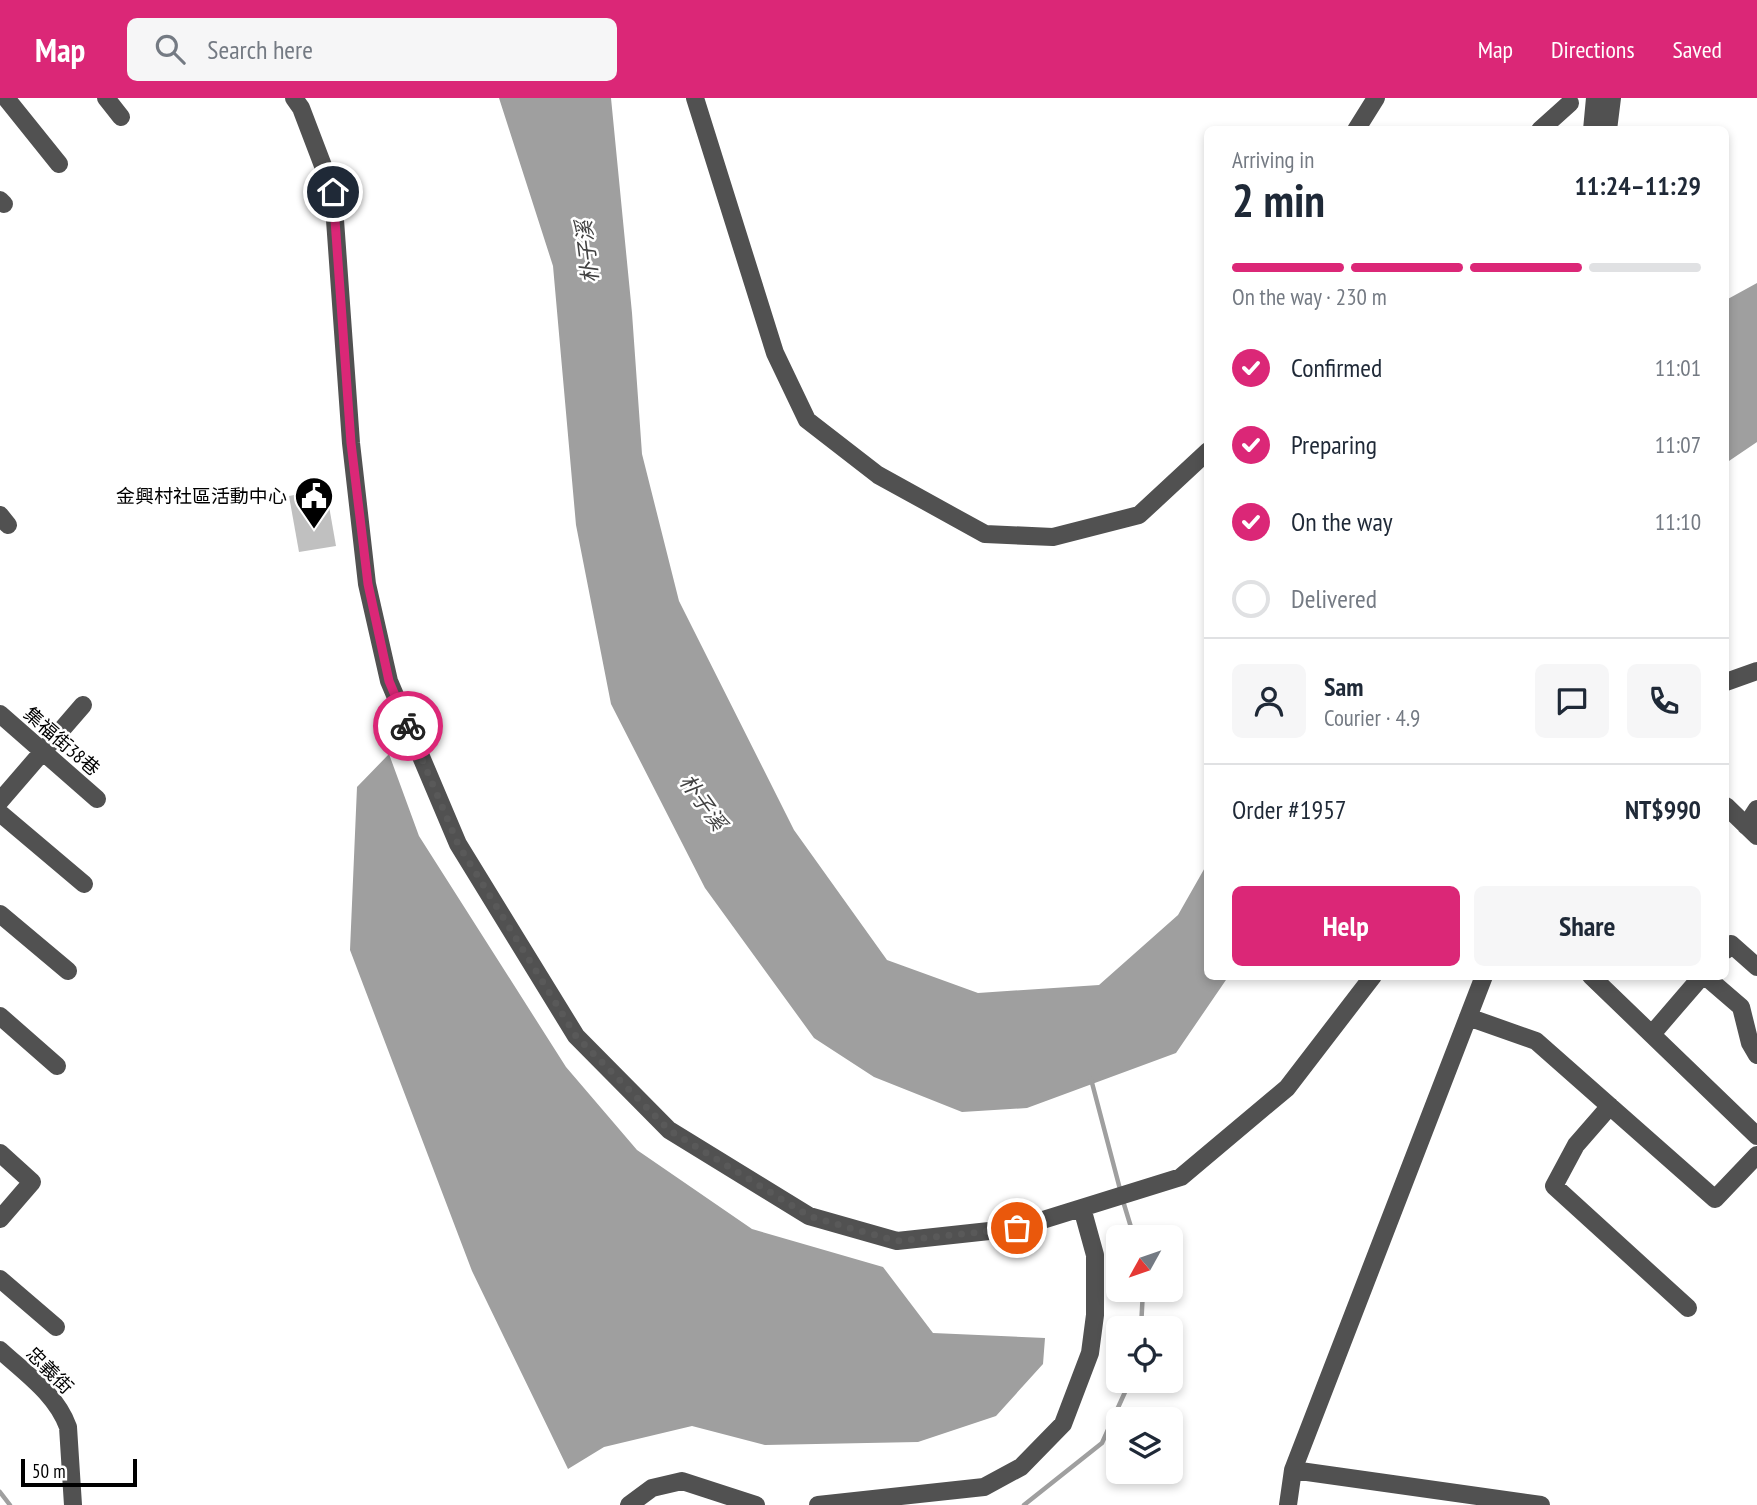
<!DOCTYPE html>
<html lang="en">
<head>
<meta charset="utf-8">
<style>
	:root { --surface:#fff; --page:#f6f6f7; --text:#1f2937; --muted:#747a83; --line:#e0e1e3; --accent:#db2777 }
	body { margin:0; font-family:"PT Sans Narrow","Noto Sans TC",sans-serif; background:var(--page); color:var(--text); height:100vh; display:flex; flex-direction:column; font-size:26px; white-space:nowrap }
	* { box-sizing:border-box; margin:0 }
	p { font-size:23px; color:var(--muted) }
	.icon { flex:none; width:38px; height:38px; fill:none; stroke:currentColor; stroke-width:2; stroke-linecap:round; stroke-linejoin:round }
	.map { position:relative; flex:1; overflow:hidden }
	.side { position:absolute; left:1204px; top:28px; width:525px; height:854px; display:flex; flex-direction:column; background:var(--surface); border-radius:10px; box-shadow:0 4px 10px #0003 }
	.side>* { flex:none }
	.needle { width:46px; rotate:230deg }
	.fabs { position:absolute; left:1106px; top:1127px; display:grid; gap:14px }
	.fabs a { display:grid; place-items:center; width:77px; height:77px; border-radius:10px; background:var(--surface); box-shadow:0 4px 10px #0003; font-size:35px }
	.scale { position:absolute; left:21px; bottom:18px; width:116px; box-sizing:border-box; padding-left:7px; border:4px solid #000; border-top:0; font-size:19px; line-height:24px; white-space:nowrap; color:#000; -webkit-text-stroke:5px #fff; paint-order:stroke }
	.pin { position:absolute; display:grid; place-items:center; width:60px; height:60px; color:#fff; margin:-30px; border:4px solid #fff; border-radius:50%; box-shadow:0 2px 7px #0007 }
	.courier { position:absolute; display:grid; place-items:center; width:70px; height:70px; margin:-35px; border:5px solid #db2777; border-radius:50%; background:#fff; color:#222; box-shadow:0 2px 9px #0007 }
	.overview em { font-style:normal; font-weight:800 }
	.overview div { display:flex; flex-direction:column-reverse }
	.overview { display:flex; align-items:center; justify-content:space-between; height:119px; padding:0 28px }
	h1 { font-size:46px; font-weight:800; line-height:52px }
	.bar { display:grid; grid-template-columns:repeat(4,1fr); gap:10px 7px; align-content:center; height:84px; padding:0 28px }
	.bar i { height:9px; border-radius:5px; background:var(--line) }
	.bar .current { background:var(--accent) }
	.bar p { grid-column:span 4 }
	.line { display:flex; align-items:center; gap:18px; padding:0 28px; border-top:2px solid var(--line) }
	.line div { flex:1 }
	.round { display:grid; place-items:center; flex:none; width:74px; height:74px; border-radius:10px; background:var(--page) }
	ol { padding:0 28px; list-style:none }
	li { display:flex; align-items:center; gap:21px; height:77px }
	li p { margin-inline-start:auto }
	li .icon { padding:7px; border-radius:50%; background:var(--accent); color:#fff; stroke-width:4 }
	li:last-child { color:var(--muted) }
	li i { width:38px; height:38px; border:4px solid var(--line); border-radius:50% }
	.cta { display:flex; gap:14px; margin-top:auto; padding:14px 28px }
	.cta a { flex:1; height:80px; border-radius:10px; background:var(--accent); color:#fff; font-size:28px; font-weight:800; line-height:80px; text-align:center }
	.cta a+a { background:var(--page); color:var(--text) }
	header { display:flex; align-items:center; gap:42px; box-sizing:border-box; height:98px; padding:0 35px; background:var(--accent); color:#fff }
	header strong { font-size:33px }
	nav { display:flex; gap:38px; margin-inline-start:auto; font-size:24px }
	.search { width:490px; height:63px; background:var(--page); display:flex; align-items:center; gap:18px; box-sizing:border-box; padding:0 24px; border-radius:10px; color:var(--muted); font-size:26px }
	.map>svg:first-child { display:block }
</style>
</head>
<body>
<header>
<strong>Map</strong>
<div class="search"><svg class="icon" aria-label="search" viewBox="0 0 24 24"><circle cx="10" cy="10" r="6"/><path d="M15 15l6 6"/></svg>Search here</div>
<nav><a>Map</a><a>Directions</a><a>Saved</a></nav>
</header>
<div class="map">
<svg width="1757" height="1407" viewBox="0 0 1757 1407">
	<rect width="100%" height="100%" fill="#fff"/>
	<!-- water -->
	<path fill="#9f9f9f" d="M499,0H611L632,215L642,356L679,503L794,732L887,862L978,895L1099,887L1178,817L1207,766L1208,878L1228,879L1176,955L1027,1010L962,1014L874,979L814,940L705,790L611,606L576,427L553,168Z
		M1757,185V344L1726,365V202Z
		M389,656L419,738L566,969L637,1052L752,1131L883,1169L933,1235L1045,1240L1043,1266L996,1318L918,1344L765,1347L692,1328L604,1349L568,1371L472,1173L350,852L357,689Z"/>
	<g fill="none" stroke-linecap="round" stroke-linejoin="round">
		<!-- stream -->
		<path stroke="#9f9f9f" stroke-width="4.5" d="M1091,981L1121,1095
			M1123,1103L1134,1139
			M1141,1230L1143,1192
			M0,1394L10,1407
			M1024,1407L1102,1345L1130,1283"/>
	</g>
	<!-- building -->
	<path fill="#c0c0c0" d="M326,391L336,448L299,454L289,398Z"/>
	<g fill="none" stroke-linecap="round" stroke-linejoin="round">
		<!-- minor -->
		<path stroke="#515151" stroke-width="18" d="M6,0L59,66
			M106,0L121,19
			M294,0L301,10L333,94L351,345L367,486L389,583L458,746L576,938L669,1032L809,1118L897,1143L1017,1130L1181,1079L1287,990L1373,878
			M695,0L775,255L807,322L878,377L985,436L1053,439L1139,417L1208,353
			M1356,32L1376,0
			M1540,32L1570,5
			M1592,32L1595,0
			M1608,32L1612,0
			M0,102L4,106
			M0,417L8,427
			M1726,584L1757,573
			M0,616L97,701
			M0,703L83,607
			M1726,708L1757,738
			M0,715L84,786
			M1746,728L1757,711
			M0,816L68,873
			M1726,852L1731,846L1757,869
			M1591,878L1757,1038
			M1705,878L1741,909L1750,945L1757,957
			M0,918L57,968
			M1468,919L1536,943L1715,1101L1757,1057
			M1652,936L1702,878
			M1610,1008L1576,1047L1554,1088L1688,1210
			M0,1055L32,1084L0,1121
			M0,1181L56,1229
			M0,1252C25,1275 56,1296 68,1329L73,1407
			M1293,1372L1541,1407
			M629,1407L652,1390L682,1383L756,1407
			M818,1407L984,1389L1021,1369L1063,1326L1090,1255L1095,1217V1157L1082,1110
			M1288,1407L1293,1372L1484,878"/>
	</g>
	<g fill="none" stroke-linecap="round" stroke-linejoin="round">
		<!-- done -->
		<path stroke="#595959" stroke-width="7" stroke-dasharray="0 12.6" d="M408,628L458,746L576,938L669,1032L809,1118L853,1131L897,1143L1017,1130"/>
		<!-- route -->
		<path stroke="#db2777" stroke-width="9" d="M333,94L351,345L368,486L389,583L408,628"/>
	</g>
	<!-- icons -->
	<defs>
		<g id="civic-pin" transform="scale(2.0125)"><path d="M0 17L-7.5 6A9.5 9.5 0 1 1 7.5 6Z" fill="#000" stroke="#fff"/><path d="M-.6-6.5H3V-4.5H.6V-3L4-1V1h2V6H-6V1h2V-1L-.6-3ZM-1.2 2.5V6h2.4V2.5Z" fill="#fff"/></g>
	</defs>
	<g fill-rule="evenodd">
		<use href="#civic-pin" x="314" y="398"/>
	</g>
	<g text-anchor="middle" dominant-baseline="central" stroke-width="5" stroke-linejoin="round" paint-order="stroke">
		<!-- poi labels -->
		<g font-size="19" fill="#000" stroke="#fff" text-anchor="end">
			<text x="287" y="398">金興村社區活動中心</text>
		</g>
		<!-- street labels -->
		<g font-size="19" fill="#000" stroke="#fff">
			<text transform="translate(62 643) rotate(41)">集福街38巷</text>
			<text transform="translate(50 1272) rotate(45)">忠義街</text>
		</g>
		<!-- water labels -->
		<g font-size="21" font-style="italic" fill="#404040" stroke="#fff">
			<text transform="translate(587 154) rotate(-97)">朴子溪</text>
			<text transform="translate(703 704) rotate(54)">朴子溪</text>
		</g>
	</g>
</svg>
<div class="fabs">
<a><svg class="needle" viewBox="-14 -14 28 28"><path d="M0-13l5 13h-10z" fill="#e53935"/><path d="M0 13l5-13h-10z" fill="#747a83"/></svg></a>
<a><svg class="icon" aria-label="locate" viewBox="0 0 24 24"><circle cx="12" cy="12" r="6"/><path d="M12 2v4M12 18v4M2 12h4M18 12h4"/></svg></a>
<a><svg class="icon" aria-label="layers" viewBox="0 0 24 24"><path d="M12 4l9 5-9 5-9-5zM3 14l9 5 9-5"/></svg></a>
</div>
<div class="scale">50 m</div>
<div class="pin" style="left:1017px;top:1130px;background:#ea580c"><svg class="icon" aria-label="bag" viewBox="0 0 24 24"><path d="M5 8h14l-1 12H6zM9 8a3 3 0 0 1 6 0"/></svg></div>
<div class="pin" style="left:333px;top:94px;background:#1f2937"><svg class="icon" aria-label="home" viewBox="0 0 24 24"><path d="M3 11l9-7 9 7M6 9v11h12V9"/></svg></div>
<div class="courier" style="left:408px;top:628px"><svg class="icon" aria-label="bike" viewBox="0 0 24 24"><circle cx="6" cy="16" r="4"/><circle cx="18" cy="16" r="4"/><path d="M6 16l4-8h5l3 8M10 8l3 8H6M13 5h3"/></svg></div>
<section class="side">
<div class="overview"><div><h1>2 min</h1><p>Arriving in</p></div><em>11:24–11:29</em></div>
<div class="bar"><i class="current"></i><i class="current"></i><i class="current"></i><i></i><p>On the way · 230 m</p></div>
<ol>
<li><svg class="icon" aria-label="check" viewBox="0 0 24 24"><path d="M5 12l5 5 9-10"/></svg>Confirmed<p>11:01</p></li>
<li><svg class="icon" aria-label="check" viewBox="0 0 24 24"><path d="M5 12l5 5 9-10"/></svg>Preparing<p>11:07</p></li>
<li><svg class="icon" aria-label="check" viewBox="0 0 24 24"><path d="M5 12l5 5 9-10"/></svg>On the way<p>11:10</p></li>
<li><i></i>Delivered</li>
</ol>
<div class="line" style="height:126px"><a class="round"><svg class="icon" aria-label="person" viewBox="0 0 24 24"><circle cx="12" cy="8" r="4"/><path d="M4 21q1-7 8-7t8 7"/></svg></a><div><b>Sam</b><p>Courier · 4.9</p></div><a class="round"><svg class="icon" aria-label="chat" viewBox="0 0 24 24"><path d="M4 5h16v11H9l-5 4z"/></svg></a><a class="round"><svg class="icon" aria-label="phone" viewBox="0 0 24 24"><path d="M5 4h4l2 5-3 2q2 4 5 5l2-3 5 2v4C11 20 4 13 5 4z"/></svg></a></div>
<div class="line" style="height:91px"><div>Order #1957</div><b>NT$990</b></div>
<div class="cta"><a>Help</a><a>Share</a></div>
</section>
</div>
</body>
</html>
